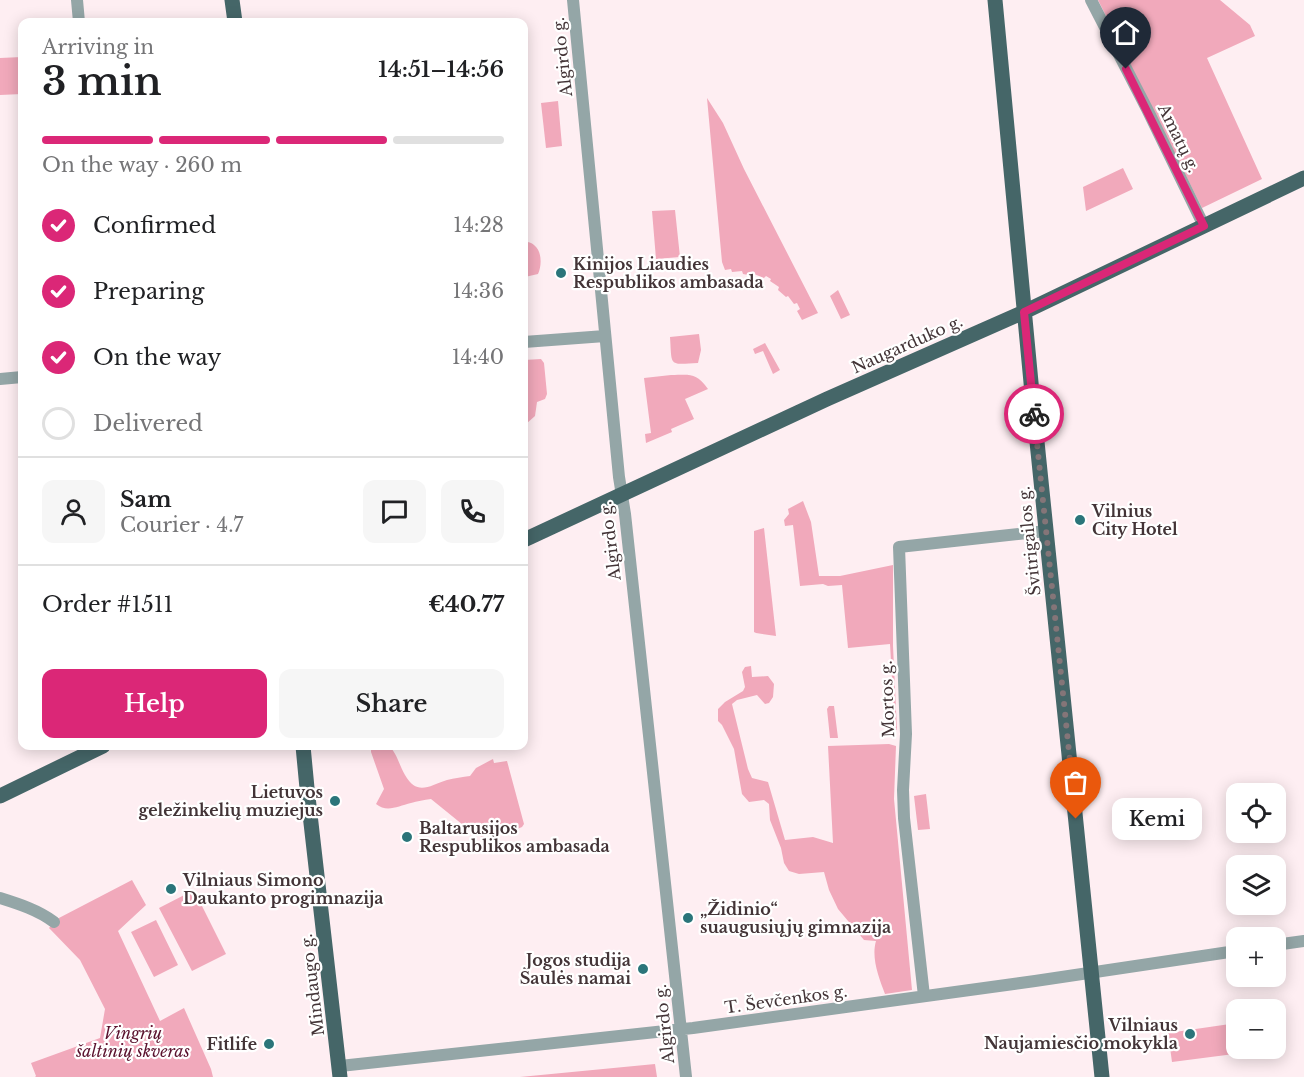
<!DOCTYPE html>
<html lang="en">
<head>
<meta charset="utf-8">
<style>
	:root { --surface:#fff; --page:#f6f6f6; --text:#202124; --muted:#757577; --line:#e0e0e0; --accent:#db2777 }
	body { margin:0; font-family:"Libre Baskerville",serif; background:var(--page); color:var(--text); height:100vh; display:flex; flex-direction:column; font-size:22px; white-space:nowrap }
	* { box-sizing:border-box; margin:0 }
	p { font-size:20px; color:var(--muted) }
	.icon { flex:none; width:33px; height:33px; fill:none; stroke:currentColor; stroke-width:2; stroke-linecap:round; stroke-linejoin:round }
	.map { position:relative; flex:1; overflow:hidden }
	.details { position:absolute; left:18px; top:18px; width:510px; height:732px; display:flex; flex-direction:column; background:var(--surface); border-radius:12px; box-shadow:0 3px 15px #0003 }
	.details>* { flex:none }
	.tools { position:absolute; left:1226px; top:783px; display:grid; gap:12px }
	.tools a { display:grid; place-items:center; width:60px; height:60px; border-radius:12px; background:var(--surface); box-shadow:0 3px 15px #0003; font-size:30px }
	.pin { position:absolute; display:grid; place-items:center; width:51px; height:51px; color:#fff; margin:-62px -26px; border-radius:50% 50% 50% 0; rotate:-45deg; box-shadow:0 0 6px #0007 }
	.pin .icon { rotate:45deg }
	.courier { position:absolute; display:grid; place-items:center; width:60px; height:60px; margin:-30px; border:4px solid #db2777; border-radius:50%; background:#fff; color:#222; box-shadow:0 2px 8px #0007 }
	.bubble { position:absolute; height:42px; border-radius:12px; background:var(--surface); box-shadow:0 3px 15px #0003; font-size:20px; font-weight:600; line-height:42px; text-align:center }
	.overview em { font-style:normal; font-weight:600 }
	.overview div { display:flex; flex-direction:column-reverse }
	.overview { display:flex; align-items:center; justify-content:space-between; height:102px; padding:0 24px }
	h1 { font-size:39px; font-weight:600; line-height:45px }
	.bar { display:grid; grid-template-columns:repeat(4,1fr); gap:9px 6px; align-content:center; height:72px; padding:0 24px }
	.bar i { height:8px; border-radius:4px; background:var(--line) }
	.bar .active { background:var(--accent) }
	.bar p { grid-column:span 4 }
	.line { display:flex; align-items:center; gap:15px; padding:0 24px; border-top:2px solid var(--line) }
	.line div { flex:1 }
	.round { display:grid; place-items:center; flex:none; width:63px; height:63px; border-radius:12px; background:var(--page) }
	ol { padding:0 24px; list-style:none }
	li { display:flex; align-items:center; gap:18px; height:66px }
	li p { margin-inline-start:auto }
	li .icon { padding:6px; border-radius:50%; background:var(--accent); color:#fff; stroke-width:4 }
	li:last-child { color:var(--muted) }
	li i { width:33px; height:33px; border:3px solid var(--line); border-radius:50% }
	.primary-button { display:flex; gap:12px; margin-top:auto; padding:12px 24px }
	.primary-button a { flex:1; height:69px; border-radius:12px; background:var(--accent); color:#fff; font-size:24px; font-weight:600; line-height:69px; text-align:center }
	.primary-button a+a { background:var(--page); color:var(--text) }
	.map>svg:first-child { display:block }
</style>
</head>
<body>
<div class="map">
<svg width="1304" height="1077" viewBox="0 0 1304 1077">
	<rect width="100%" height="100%" fill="#feeef2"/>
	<!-- green -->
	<path fill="#f1a9bb" d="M1098,0H1220L1250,25L1255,36L1207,58L1262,179L1202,208Z
		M22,57V94L0,95V58Z
		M707,98L723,123L744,169L818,313L802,320L797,311L800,309L797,303L794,304L788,296L786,297L778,290L779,287L770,281L771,279L766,276L764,278L754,274L753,276L743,274L742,271L732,272L731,269L725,270L722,262Z
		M558,101L562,146L546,148L541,103Z
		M1123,168L1133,189L1086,211L1083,187Z
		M675,210L680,257L656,259L652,211Z
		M524,241C527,242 531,242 534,245C542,251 542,265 538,274L525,277L524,276Z
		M838,290L850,315L841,319L830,296Z
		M699,334L701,350L698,363C668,365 672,366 670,337Z
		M765,343L780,370L773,374L763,351L755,354L753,349Z
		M541,359L544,363L547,394L545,399L537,402L535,416L526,424L524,432V360Z
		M671,375C690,375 696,372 708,389L685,399L694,419L671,429L672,432L646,443L645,434L651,433L644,378Z
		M803,501L811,522L819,576H840L893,565V646L897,730H895L890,644L848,648L842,585L828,586L823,584L800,586L793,525L785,526L784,520L789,514L788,509Z
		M764,528L776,636L756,633L754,632V531Z
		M751,666L752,677L768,676L774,684L773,697L769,703L765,704L757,695L737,700L732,704L748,769L752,778L768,782L785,840L813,837L833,843L828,746L889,744L896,746L894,799L912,990L885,994C879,978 871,958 876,941L864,940L838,909L829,890L824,872L799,874L789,871L784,863L781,848L770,820L769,804L764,800L749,802L742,794L734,749L722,725L718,721V709L725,702L743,691L745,687L742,672L745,667Z
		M829,706H834L838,738H830L827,709Z
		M371,746H389C397,753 399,765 405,775C417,796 429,786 447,780C454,778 463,777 470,776L476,768L491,760L493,759L494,763L507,761L524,824L522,827L510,832H497L482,837L468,829L431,799C424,800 417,801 411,803C398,806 387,813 376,804L384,789L371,752Z
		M926,794L930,829L918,830L914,796Z
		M132,880L146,905L118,931L160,1021L184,1008L211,1069L213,1077H35L36,1076L31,1063L100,1038L105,1009L80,960L49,928L57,919Z
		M194,890L226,954L192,971L159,908Z
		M156,920L178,965L154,977L131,932Z
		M1230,1024L1234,1054L1172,1062L1168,1033Z
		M655,1064L657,1077H520Z"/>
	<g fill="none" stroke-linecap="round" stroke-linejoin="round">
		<!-- minor -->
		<path stroke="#94a6a7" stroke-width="12" d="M77,0L79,22
			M573,0L619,477L625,514L686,1077
			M1091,0L1147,109L1204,226
			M524,342L605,336
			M0,379L22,377
			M0,898C19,904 38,910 54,922
			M1275,945L1304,941
			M924,996L904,818L903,790L906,734L899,547L1046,531
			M340,1066L693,1028L1035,981L1236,951"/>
		<!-- major -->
		<path stroke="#456668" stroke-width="15" d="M232,0L235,22
			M995,0L1032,393L1102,1077
			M524,540L827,399L1024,312L1304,178
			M303,746L307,788L340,1077
			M0,796L103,746"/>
	</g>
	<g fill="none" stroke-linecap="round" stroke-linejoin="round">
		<!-- done -->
		<path stroke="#847578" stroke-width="6" stroke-dasharray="0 10.8" d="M1034,414L1076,819"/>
		<!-- route -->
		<path stroke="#db2777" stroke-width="8" d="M1034,414L1024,312L1204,226L1126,69"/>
	</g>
	<!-- markers -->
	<g fill="#2b757a" stroke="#fff" stroke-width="2">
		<circle cx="561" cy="273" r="6"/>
		<circle cx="1080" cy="520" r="6"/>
		<circle cx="335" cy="801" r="6"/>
		<circle cx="407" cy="837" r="6"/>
		<circle cx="171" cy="889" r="6"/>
		<circle cx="688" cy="918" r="6"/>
		<circle cx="643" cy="969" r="6"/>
		<circle cx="1190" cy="1034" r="6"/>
		<circle cx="269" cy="1044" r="6"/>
	</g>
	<g text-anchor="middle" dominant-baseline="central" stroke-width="4.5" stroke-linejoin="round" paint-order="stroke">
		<!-- street labels -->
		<g font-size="16" fill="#433437" stroke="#fff">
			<text transform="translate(562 57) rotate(-96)">Algirdo g.</text>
			<text transform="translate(1179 138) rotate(64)">Amatų g.</text>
			<text transform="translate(907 344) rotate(-24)">Naugarduko g.</text>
			<text transform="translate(610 541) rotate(-97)">Algirdo g.</text>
			<text transform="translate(1029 541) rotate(-96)">Švitrigailos g.</text>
			<text transform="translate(887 699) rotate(-92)">Mortos g.</text>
			<text transform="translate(312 985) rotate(-97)">Mindaugo g.</text>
			<text transform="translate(786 999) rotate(-8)">T. Ševčenkos g.</text>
			<text transform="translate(664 1024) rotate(-96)">Algirdo g.</text>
		</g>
		<!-- poi labels -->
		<g font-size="16" font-weight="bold" fill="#433437" stroke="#fff" text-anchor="start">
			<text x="573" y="264">Kinijos Liaudies<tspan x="573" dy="18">Respublikos ambasada</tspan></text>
			<text x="1092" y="511">Vilnius<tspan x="1092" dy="18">City Hotel</tspan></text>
			<text x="323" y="792" text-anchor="end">Lietuvos<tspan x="323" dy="18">geležinkelių muziejus</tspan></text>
			<text x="419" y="828">Baltarusijos<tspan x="419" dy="18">Respublikos ambasada</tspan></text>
			<text x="183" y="880">Vilniaus Simono<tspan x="183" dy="18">Daukanto progimnazija</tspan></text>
			<text x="700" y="909">„Židinio“<tspan x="700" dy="18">suaugusiųjų gimnazija</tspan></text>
			<text x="631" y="960" text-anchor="end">Jogos studija<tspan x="631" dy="18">Saulės namai</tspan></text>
			<text x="1178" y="1025" text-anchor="end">Vilniaus<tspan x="1178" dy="18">Naujamiesčio mokykla</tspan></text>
			<text x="257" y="1044" text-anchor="end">Fitlife</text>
		</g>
		<!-- park labels -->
		<g font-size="16" font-style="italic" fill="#5a112d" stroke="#fff">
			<text x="133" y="1033">Vingrių<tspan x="133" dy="18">šaltinių skveras</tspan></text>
		</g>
	</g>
</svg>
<div class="tools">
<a><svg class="icon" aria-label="locate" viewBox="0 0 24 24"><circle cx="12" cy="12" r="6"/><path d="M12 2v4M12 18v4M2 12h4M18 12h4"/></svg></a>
<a><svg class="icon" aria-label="layers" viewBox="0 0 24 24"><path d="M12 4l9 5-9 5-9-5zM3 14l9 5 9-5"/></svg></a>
<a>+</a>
<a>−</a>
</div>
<div class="pin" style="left:1076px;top:819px;background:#ea580c"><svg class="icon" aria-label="bag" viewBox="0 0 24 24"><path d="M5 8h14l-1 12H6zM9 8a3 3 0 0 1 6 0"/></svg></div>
<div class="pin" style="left:1126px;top:69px;background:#1f2937"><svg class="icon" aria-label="home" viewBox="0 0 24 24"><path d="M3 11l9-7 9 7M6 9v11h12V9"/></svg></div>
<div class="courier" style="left:1034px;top:414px"><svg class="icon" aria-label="bike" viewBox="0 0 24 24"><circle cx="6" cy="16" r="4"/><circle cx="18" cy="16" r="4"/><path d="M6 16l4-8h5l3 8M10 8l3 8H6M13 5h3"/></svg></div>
<div class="bubble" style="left:1112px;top:798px;width:90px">Kemi</div>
<section class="details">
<div class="overview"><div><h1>3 min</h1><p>Arriving in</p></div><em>14:51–14:56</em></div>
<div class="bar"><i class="active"></i><i class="active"></i><i class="active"></i><i></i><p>On the way · 260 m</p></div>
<ol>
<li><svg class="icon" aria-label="check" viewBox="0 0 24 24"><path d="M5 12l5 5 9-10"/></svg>Confirmed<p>14:28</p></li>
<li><svg class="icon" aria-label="check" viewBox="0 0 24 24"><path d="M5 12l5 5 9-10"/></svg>Preparing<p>14:36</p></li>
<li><svg class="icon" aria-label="check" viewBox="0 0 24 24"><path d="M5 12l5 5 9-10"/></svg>On the way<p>14:40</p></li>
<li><i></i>Delivered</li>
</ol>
<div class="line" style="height:108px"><a class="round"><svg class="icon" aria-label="person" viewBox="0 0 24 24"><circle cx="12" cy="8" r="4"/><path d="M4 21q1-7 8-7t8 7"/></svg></a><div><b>Sam</b><p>Courier · 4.7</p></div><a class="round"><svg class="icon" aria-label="chat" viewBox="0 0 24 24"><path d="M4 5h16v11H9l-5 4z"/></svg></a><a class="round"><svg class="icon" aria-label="phone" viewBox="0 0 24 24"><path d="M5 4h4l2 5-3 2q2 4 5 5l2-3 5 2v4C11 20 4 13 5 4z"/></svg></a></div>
<div class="line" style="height:78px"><div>Order #1511</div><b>€40.77</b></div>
<div class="primary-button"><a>Help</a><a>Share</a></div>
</section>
</div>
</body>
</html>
